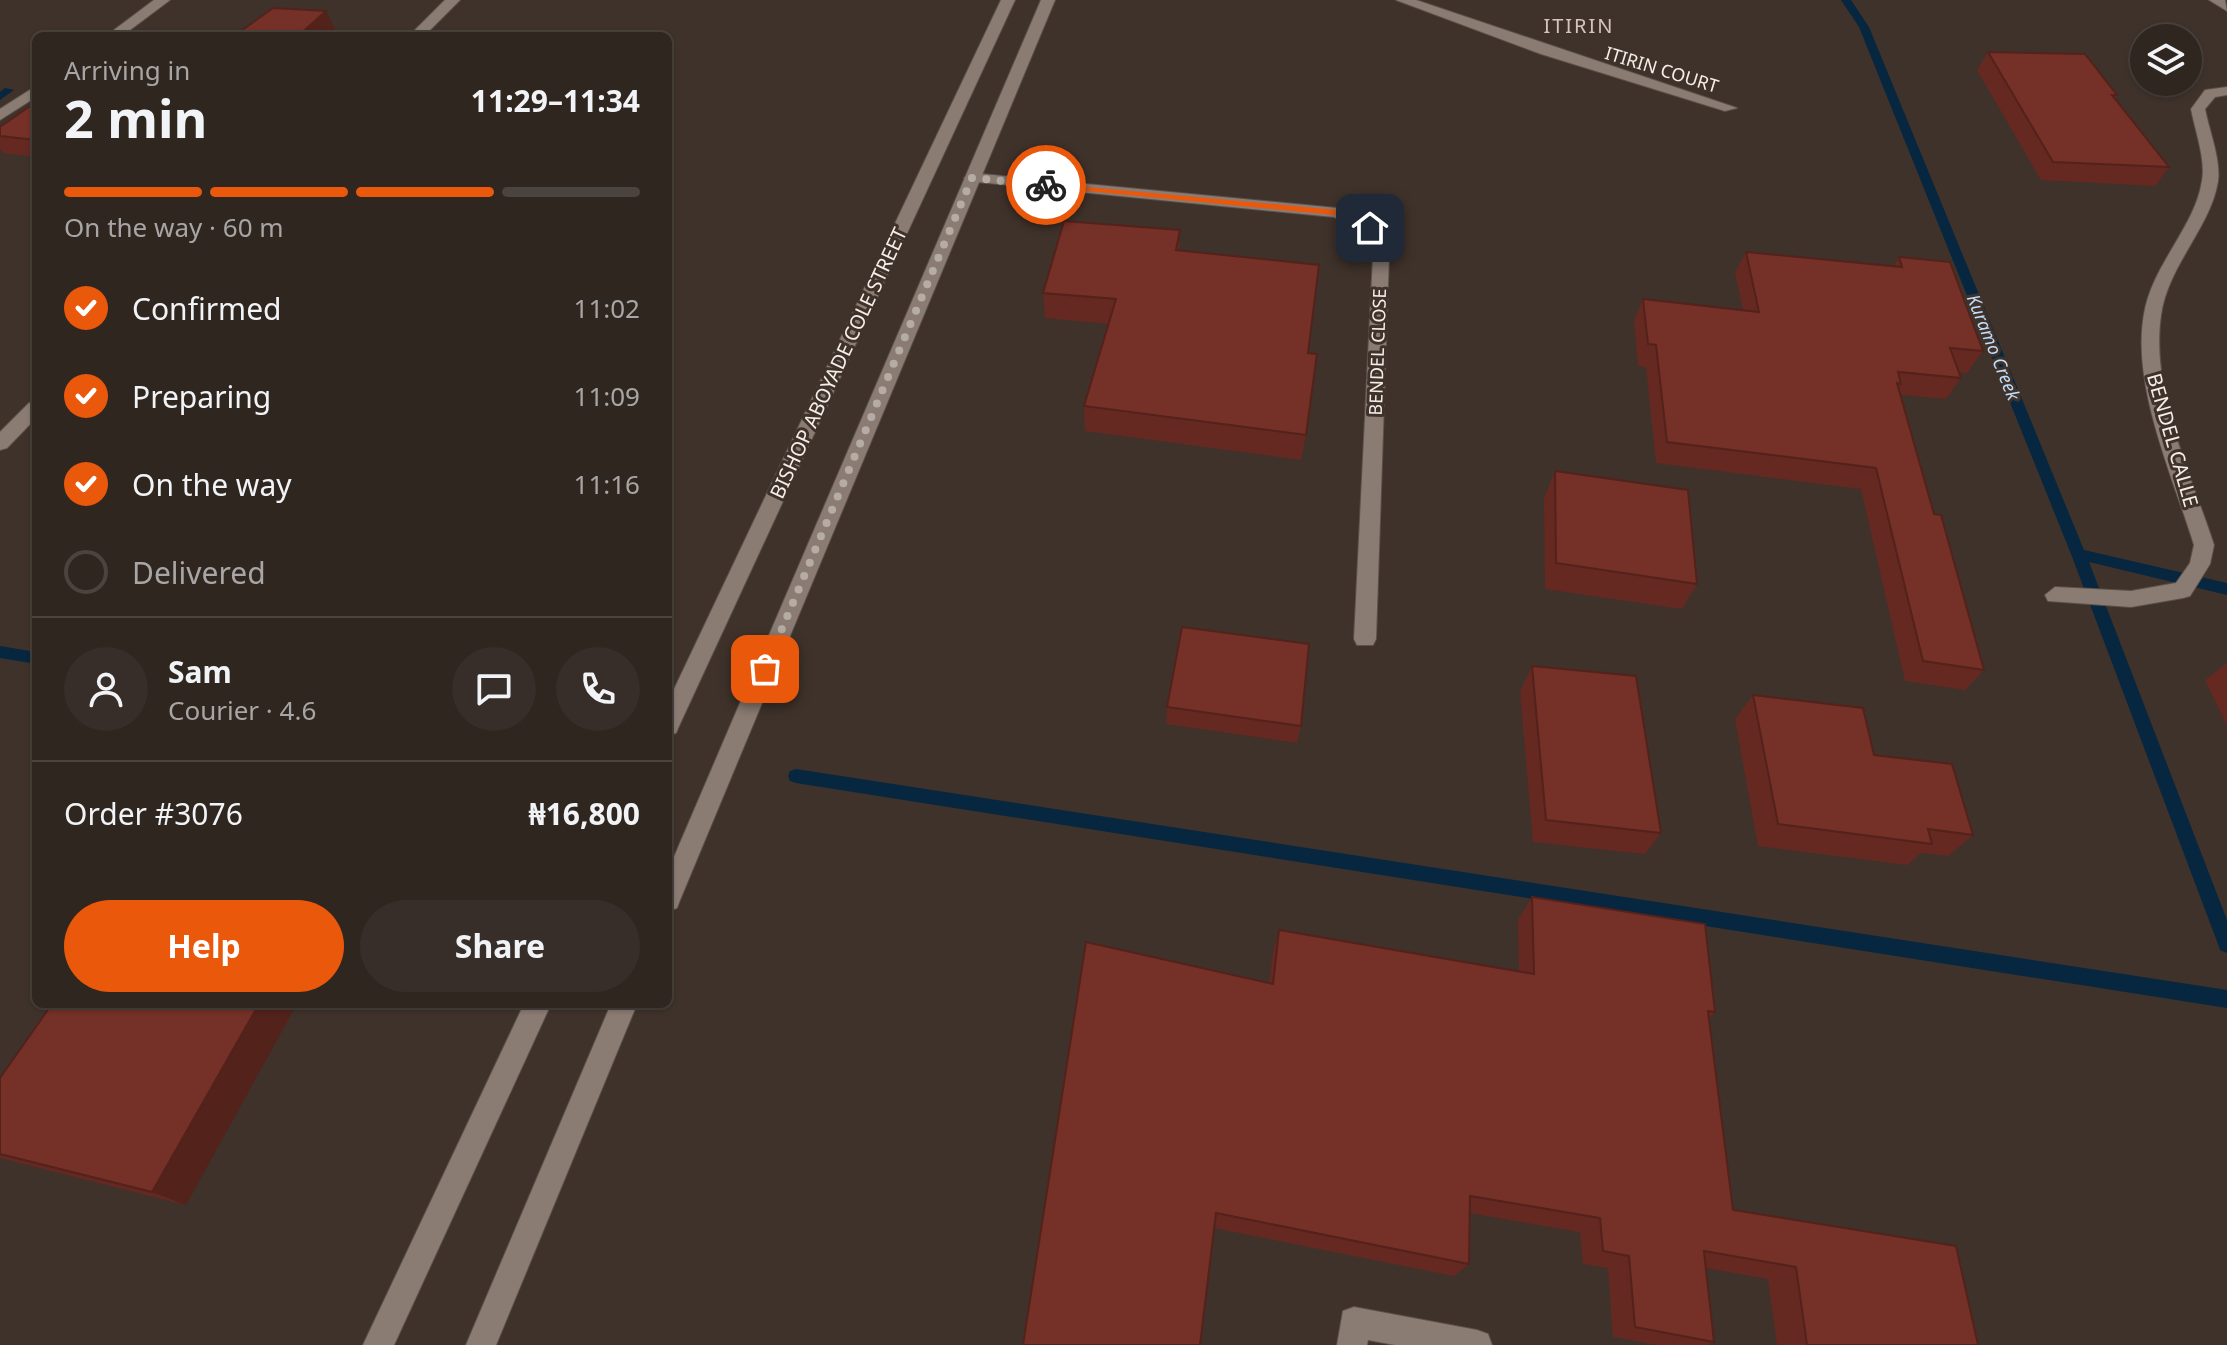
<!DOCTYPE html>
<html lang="en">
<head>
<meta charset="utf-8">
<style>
	:root { --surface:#2f2620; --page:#372e29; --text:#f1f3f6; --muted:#a7a5a5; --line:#4a433e; --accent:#ea580c }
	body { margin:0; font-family:"Noto Sans",sans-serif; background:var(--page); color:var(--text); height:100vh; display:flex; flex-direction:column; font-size:30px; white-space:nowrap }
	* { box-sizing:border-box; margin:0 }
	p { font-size:26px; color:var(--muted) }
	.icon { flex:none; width:44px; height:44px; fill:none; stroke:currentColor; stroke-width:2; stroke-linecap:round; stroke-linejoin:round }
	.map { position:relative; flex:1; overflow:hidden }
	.details { position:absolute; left:32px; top:32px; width:640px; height:976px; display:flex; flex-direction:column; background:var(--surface); border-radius:12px; box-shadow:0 2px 6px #0004,0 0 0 2px var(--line) }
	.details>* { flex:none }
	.fabs { position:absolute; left:2130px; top:24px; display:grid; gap:16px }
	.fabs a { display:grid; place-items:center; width:72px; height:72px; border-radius:50%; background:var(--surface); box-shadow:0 2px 6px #0004,0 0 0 2px var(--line); font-size:40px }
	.pin { position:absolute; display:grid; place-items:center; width:68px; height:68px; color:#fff; margin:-34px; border-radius:16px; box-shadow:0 4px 12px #0006 }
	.courier { position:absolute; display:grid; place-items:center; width:80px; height:80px; margin:-40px; border:6px solid #ea580c; border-radius:50%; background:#fff; color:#222; box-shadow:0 2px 10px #0007 }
	.head em { font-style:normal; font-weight:700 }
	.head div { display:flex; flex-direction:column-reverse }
	.head { display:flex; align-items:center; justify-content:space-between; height:136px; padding:0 32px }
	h1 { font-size:52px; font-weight:700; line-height:60px }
	.bar { display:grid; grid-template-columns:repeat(4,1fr); gap:12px 8px; align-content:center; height:96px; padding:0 32px }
	.bar i { height:10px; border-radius:6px; background:var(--line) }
	.bar .on { background:var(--accent) }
	.bar p { grid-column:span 4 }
	.line { display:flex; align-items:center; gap:20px; padding:0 32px; border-top:2px solid var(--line) }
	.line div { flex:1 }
	.round { display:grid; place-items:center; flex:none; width:84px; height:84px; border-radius:42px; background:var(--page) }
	ol { padding:0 32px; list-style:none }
	li { display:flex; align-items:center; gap:24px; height:88px }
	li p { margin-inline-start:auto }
	li .icon { padding:8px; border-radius:50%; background:var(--accent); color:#fff; stroke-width:4 }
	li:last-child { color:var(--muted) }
	li i { width:44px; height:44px; border:4px solid var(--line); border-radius:50% }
	.primary-button { display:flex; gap:16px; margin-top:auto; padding:16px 32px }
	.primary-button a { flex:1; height:92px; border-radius:48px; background:var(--accent); color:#fff; font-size:32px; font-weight:700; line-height:92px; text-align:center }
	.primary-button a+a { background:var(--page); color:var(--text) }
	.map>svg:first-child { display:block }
</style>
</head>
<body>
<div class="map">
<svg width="2227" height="1345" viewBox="0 0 2227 1345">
	<rect width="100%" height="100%" fill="#3f322b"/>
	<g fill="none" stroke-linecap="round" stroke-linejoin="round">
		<!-- stream -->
		<path fill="#07263f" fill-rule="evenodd" d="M1841,0H1851L1869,27L2084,550L2227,583V595L2089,562L2227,920V953L2220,950L2218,944L2071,554L1859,27Z
			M5,88L14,90L0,100V92Z
			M0,646L36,652V664L0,658Z
			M796,769L2227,990V1008L796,783L790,781L788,776L790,771Z"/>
		<!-- service casing -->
		<g stroke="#5b514a" stroke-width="2">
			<path id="service" d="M154,0H170L122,36H106Z
				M36,86V97L0,120V109Z
				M1354,1307L1477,1330L1488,1334L1492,1345H1395L1368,1340L1367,1345H1337L1343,1311Z"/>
		</g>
		<!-- minor casing -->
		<g stroke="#5b514a" stroke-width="2">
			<path id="minor" d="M445,0H460L424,36H409Z
				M1396,0H1416L1737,108L1725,111L1541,54Z
				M2209,0H2225L2227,11Z
				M2227,87V95L2215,97L2205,109C2209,130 2221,160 2218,181C2211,227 2168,265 2161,315C2150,391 2191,474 2214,545L2210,564L2190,596L2183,598L2131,607L2048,601L2045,595L2055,587L2131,591L2176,583L2190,563L2194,545C2173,477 2131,385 2144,314C2152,265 2195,227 2202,181C2206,160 2195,130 2191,109L2205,90Z
				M972,173L1337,208L1376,225L1389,256L1376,639L1373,645H1357L1354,639L1373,256L1363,231L1334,217L967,181L964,178Z
				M36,401V418L7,448L0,450V432L29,403Z"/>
		</g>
		<!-- tertiary casing -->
		<g stroke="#5b514a" stroke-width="2">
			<path id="tertiary" d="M1001,0H1015L679,726L676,733L668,735V702Z
				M1041,0H1055L680,900L677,908L668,911V871Z
				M524,1004H551L394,1345H363Z
				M611,1004H637L496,1345H466Z"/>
		</g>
		<!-- service -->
		<use href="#service" fill="#8b7c73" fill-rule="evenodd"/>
		<!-- minor -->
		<use href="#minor" fill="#8b7c73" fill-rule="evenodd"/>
		<!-- tertiary -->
		<use href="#tertiary" fill="#8b7c73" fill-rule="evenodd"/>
	</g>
	<!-- wall -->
	<path fill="#652922" d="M1988,52L2117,95L2115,99L2169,167L2155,186L2041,180L1977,70Z
		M36,102V157L3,153L0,149V127Z
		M1180,230L1179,250L1308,353L1306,435L1301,460L1085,431L1084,406L1109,324L1045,318L1043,293Z
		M1746,252L1894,266L1899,257L1983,351L1967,373L1959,372L1961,378L1946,399L1900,395L1934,514L1984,670L1965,690L1905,681L1861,489L1656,463L1646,367L1638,366L1634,320L1643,299L1743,310L1735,273Z
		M1555,471L1697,584L1682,609L1545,589L1544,498Z
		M2227,663V726L2205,680Z
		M1532,666L1661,833L1645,854L1533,842L1520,691Z
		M1753,695L1874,755L1973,835L1948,856L1921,853L1907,865L1758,846L1735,719Z
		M1167,707L1301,726L1297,743L1166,724Z
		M1532,897L1715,1012L1709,1018L1733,1210L1978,1345H1777L1768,1279L1706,1268L1714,1342L1706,1345H1657L1613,1337L1608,1268L1583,1264L1580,1232L1469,1213V1264L1454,1276L1214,1228L1023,1345L1269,983L1273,952L1279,930L1519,972L1518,920Z
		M0,1078L186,1205L0,1158Z"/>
	<!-- shaded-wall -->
	<path fill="#52221b" d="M326,11L335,29L328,36H298Z
		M259,1004H297L186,1205L152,1192Z"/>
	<!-- building -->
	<path fill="#753027" stroke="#52221b" stroke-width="2" d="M273,8L326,11L298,36H234Z
		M1988,52L2085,54L2117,95H2112L2169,167L2053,162Z
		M36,102V140L0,136V127Z
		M1064,221L1180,230L1176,250L1319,265L1308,353L1317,354L1306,435L1084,406L1116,299L1043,293Z
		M1746,252L1902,267L1899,257L1950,262L1983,351L1950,348L1961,378L1898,372L1901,384L1897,383L1934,514L1941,515L1984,670L1923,661L1876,468L1667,442L1656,345L1648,344L1643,299L1759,312Z
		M1555,471L1688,490L1697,584L1556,563Z
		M1182,627L1309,644L1301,726L1167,707Z
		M1532,666L1636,676L1661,833L1546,820Z
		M1753,695L1863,708L1874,755L1952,764L1973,835L1928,829L1932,844L1778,824Z
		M1532,897L1705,924L1715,1012L1708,1011L1733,1210L1956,1246L1978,1345H1807L1796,1267L1704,1251L1714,1342L1635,1327L1629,1256L1603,1251L1600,1218L1470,1196L1469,1264L1216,1213L1200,1345H1023L1086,942L1273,984L1279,930L1534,974Z
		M52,1004H259L152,1192L0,1154V1078Z"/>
	<!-- route -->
	<path fill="#ea580c" d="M1043,183L1337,210L1375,228L1366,230L1335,215L1046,187Z"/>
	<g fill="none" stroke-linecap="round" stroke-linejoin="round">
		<!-- done -->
		<path stroke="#b5aca6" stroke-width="8" stroke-dasharray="0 14.4" d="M765,669L972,178L1046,185"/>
	</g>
	<g text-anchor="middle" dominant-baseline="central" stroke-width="6" stroke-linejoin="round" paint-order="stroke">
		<!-- far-street labels -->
		<g font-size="18" fill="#f5ede8" stroke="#3f322b">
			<text transform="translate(1662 69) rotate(17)">ITIRIN COURT</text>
			<text transform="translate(1377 352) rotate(-88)">BENDEL CLOSE</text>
		</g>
		<!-- far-water labels -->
		<g font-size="18" font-style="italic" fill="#c0defb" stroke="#3f322b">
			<text transform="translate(1994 347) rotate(68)">Kuramo Creek</text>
		</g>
		<!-- far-quarter labels -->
		<g font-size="20" letter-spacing="2" fill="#d6c5bc" stroke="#3f322b">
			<text x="1579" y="25">ITIRIN</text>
		</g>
		<!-- street labels -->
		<g font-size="20" fill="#f5ede8" stroke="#3f322b">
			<text transform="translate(838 363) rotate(-65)">BISHOP ABOYADE COLE STREET</text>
			<text transform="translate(2173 440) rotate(74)">BENDEL CALLE</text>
		</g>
	</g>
</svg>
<div class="fabs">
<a><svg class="icon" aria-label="layers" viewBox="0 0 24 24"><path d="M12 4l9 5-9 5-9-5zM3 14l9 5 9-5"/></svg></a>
</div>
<div class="pin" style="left:765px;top:669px;background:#ea580c"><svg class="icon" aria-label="bag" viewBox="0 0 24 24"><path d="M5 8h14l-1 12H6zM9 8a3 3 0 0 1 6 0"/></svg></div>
<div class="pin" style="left:1370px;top:228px;background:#1f2937"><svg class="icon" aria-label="home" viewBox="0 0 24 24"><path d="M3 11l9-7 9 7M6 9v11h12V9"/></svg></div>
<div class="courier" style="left:1046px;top:185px"><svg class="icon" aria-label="bike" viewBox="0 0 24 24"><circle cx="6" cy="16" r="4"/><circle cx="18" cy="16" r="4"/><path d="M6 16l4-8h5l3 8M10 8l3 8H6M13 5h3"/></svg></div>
<section class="details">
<div class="head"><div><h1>2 min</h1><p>Arriving in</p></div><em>11:29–11:34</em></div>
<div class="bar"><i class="on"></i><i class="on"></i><i class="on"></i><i></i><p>On the way · 60 m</p></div>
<ol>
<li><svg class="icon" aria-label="check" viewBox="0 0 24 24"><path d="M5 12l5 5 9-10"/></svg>Confirmed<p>11:02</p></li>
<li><svg class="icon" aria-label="check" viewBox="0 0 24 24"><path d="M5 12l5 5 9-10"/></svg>Preparing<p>11:09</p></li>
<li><svg class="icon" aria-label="check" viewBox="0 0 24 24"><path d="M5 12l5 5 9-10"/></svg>On the way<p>11:16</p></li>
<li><i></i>Delivered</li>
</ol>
<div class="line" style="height:144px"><a class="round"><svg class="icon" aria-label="person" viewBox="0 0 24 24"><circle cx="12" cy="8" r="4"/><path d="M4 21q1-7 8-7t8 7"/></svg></a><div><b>Sam</b><p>Courier · 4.6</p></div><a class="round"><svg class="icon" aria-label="chat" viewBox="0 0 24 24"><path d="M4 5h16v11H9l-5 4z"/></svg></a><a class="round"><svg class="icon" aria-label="phone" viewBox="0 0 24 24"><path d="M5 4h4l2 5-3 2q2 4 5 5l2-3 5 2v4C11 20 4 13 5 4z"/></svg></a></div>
<div class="line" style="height:104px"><div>Order #3076</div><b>₦16,800</b></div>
<div class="primary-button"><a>Help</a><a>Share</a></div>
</section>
</div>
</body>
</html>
